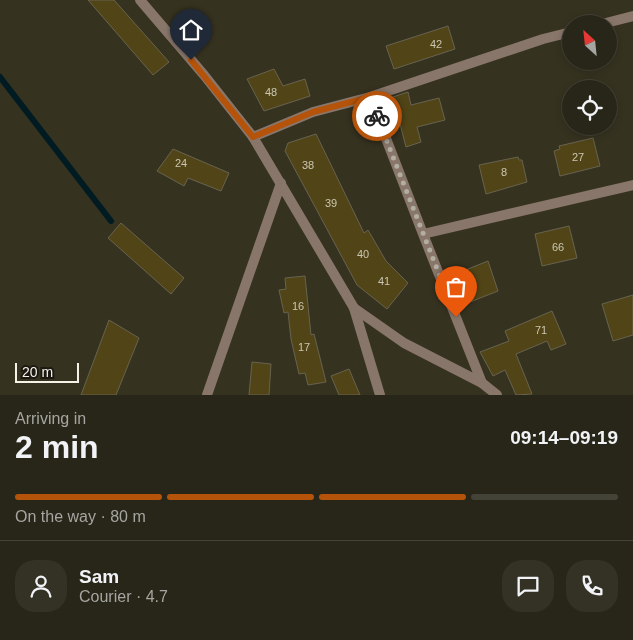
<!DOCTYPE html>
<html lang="en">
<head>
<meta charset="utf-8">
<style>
	:root { --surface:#282618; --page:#343225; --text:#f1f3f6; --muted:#a5a5a2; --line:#444337; --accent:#b45309 }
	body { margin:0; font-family:Arial,sans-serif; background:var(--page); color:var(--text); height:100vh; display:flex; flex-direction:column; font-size:19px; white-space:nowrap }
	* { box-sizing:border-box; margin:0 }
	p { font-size:16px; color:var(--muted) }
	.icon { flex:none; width:28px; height:28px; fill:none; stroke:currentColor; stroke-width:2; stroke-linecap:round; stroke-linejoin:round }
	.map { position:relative; height:395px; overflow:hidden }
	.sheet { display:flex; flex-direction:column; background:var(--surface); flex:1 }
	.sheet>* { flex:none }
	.needle { width:32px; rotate:333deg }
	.buttons { position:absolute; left:562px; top:15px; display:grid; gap:10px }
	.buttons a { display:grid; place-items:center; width:55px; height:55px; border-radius:50%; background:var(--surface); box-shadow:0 2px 8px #0003,0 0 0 1px var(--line); font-size:25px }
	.scale { position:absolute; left:15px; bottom:12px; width:64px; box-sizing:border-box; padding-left:5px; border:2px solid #f4f1e6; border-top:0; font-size:14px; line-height:18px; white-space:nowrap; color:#f4f1e6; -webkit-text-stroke:4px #1b1912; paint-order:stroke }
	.pin { position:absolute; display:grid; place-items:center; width:42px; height:42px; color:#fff; margin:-51px -21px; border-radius:50% 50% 50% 0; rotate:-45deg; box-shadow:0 0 5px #0007 }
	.pin .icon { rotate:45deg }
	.courier { position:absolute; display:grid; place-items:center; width:50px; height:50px; margin:-25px; border:4px solid #b45309; border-radius:50%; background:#fff; color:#222; box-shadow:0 1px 6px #0007 }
	.overview em { font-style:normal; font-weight:800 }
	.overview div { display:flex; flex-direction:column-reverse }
	.overview { display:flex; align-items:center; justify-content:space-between; height:85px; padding:0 15px }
	h1 { font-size:32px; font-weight:800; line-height:38px }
	.bar { display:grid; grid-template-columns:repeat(4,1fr); gap:8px 5px; align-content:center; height:60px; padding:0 15px }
	.bar i { height:6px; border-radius:4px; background:var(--line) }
	.bar .on { background:var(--accent) }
	.bar p { grid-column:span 4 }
	.line { display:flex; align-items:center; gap:12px; padding:0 15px; border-top:1px solid var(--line) }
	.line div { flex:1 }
	.round { display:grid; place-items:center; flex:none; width:52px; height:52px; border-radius:20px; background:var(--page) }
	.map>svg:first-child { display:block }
</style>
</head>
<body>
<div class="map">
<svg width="633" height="395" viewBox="0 0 633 395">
	<rect width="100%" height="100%" fill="#363220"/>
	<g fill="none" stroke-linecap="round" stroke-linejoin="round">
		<!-- stream -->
		<path stroke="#001b21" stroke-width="6" d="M0,77L111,221"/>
	</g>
	<!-- building -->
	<path fill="#514517" stroke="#686350" d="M88,0H114L169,62L153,75Z
		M448,26L455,49L394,69L386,46Z
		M274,69L283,86L305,79L310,96L264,111L247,79Z
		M408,92L411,105L439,98L445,120L417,127L421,142L406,147L393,97Z
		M316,134L364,233L368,230L386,261L408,283L387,309L357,285L285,151L288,143Z
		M593,138L600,166L560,176L554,151L560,149L559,146Z
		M173,149L229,173L221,191L188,178L184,186L157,171Z
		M518,157L519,160H522L527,182L486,194L479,165Z
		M121,223L184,278L171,294L108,238Z
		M569,226L577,258L542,266L535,234Z
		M488,261L498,291L470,302L458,273Z
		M305,276L311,335L314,334L326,382L308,385L305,373L299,374L291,339L288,312L284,313L279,290L286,289L285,278Z
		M633,295V335L613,341L602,304Z
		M552,311L566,344L551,350L547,341L516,354L532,394L516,395L505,370L493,376L480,352L509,341L505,331Z
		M109,320L139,338L116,395H81Z
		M252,362L271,364L269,395H249Z
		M349,369L360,395H339L331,376Z"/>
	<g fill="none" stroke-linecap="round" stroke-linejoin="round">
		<!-- minor -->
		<path stroke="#89766a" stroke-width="10" d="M602,24L633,16
			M370,97L423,234
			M253,137L313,112L370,97L543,39L571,32
			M354,308L380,395
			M482,383L423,234L633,185
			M207,395L281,183"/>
		<!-- tertiary -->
		<path stroke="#89766a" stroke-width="10" d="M140,0L204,75L253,137L354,308L404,343L482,383L497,395"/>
	</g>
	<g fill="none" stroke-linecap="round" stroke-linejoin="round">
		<!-- done -->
		<path stroke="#b2aea1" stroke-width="5" stroke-dasharray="0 9" d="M377,116L456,317"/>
		<!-- route -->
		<path stroke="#b45309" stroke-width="6" d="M191,60L253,137L313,112L370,97L377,116"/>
	</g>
	<g text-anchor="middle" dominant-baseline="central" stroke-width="5" stroke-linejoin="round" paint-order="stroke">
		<!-- number labels -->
		<g font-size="11" fill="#cbc6b2">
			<text x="436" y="44">42</text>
			<text x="271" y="92">48</text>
			<text x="578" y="157">27</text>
			<text x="181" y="163">24</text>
			<text x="308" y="165">38</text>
			<text x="504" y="172">8</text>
			<text x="331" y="203">39</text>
			<text x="558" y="247">66</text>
			<text x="363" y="254">40</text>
			<text x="384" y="281">41</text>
			<text x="298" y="306">16</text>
			<text x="541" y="330">71</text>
			<text x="304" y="347">17</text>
		</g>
	</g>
</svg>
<div class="buttons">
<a><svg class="needle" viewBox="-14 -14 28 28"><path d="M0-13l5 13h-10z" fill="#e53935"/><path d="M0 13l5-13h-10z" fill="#a5a5a2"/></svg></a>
<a><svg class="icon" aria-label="locate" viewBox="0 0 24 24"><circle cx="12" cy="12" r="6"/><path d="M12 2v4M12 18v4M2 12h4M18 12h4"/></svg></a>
</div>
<div class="scale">20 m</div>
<div class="pin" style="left:456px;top:317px;background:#ea580c"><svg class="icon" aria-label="bag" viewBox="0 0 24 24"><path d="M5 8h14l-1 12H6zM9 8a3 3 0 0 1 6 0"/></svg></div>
<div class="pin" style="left:191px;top:60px;background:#1f2937"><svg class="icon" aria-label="home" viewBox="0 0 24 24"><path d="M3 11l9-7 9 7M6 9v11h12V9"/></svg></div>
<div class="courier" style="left:377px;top:116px"><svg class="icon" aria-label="bike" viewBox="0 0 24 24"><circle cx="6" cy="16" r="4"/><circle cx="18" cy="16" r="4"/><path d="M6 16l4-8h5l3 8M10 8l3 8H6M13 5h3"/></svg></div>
</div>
<section class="sheet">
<div class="overview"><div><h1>2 min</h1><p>Arriving in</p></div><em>09:14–09:19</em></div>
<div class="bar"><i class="on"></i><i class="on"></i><i class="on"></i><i></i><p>On the way · 80 m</p></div>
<div class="line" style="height:90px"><a class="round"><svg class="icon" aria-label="person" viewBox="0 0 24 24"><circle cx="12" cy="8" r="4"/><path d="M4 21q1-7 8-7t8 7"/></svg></a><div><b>Sam</b><p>Courier · 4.7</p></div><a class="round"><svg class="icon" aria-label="chat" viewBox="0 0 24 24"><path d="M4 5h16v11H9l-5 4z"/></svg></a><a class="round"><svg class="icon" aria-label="phone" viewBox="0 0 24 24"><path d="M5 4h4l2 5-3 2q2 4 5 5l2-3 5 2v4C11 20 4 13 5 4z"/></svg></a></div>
</section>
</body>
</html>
